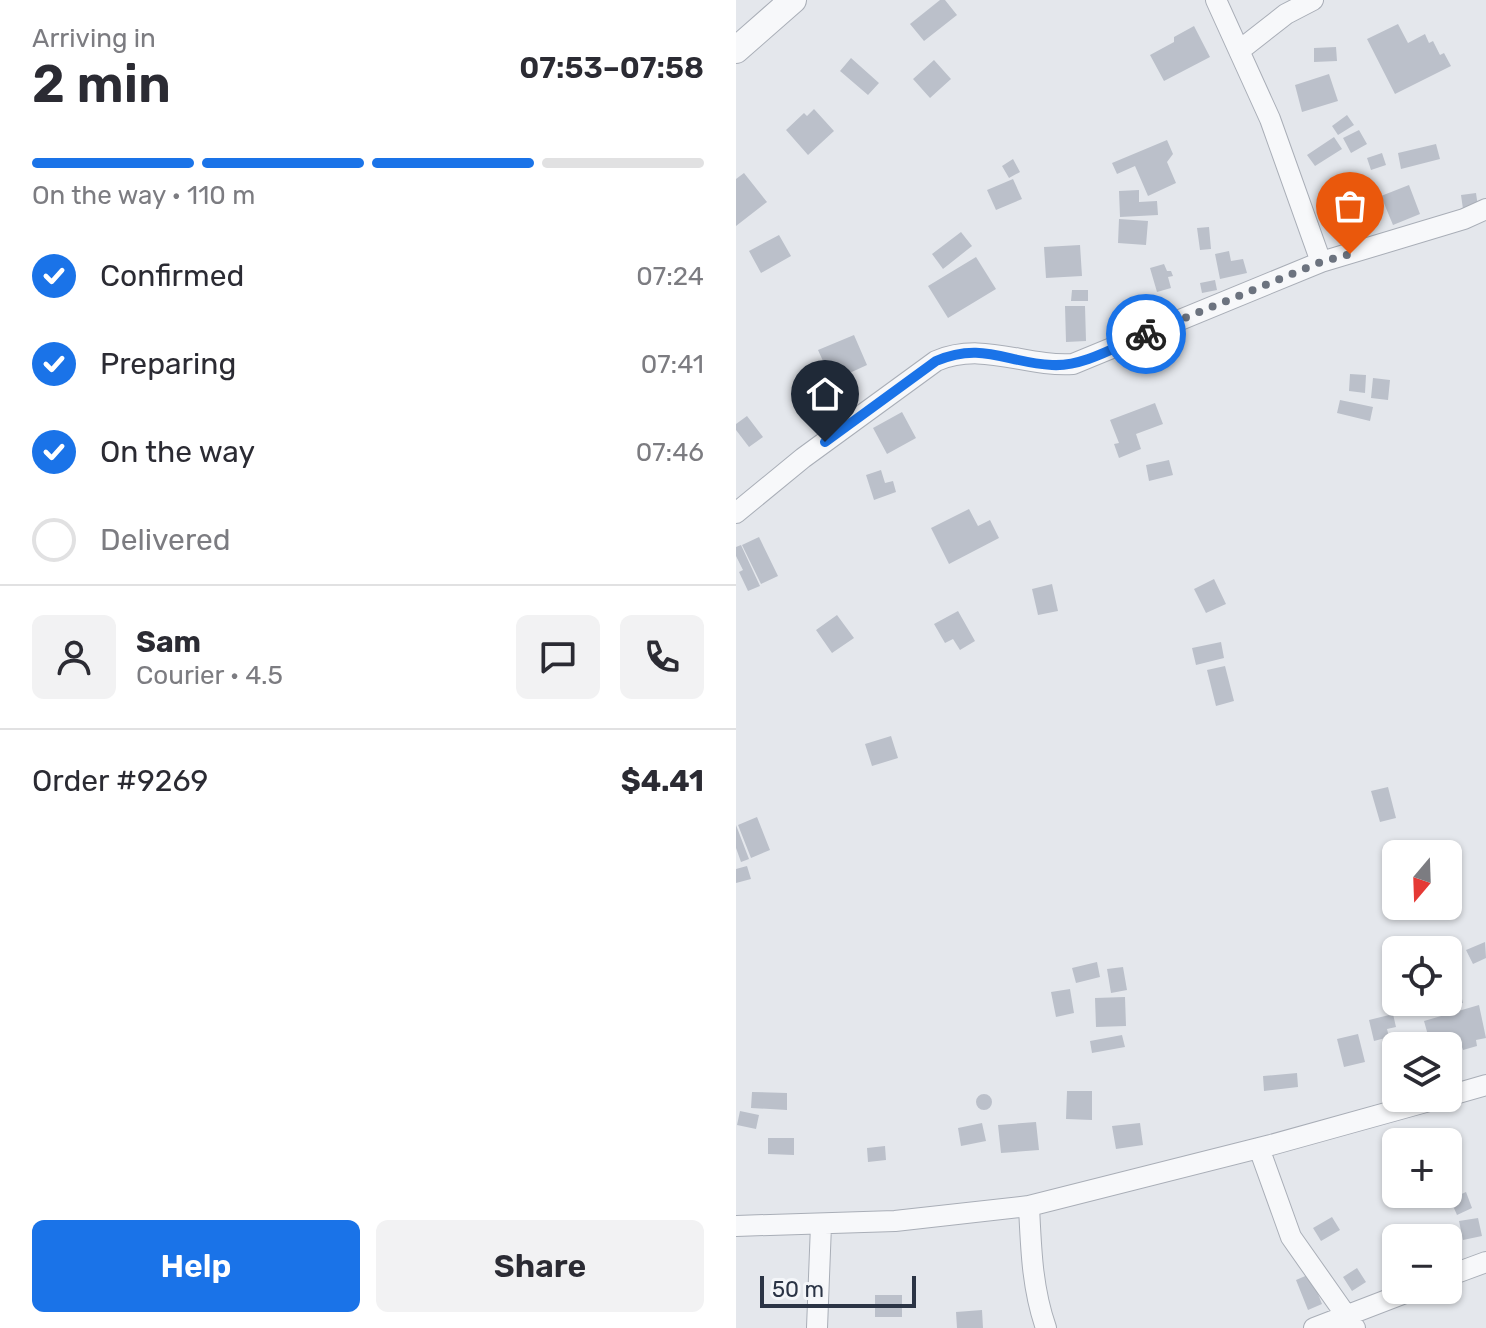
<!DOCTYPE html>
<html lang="en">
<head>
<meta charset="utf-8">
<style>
	:root { --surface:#fff; --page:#f2f2f3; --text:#2b2b33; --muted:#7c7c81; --line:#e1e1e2; --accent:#1a73e8 }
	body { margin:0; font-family:Rubik,sans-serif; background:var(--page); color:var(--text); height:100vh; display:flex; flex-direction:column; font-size:30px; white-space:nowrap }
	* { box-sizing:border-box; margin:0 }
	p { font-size:26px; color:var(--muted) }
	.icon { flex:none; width:44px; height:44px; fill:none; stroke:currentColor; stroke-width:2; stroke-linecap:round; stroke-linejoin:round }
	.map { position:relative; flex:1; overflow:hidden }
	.sheet { display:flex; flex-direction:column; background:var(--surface); width:736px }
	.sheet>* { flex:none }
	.needle { width:52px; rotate:199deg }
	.fabs { position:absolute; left:646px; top:840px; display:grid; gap:16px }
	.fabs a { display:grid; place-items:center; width:80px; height:80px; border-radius:12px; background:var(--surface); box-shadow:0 2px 6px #0004; font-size:40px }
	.scale { position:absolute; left:24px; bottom:20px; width:156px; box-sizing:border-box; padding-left:8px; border:4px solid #2b3445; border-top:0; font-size:22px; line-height:28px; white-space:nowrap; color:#2b3445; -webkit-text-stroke:6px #f4f6f9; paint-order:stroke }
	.pin { position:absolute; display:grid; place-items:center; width:68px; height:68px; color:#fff; margin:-82px -34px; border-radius:50% 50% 50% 0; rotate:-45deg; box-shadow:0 0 8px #0007 }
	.pin .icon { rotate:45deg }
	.courier { position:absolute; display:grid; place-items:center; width:80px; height:80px; margin:-40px; border:6px solid #1a73e8; border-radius:50%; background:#fff; color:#222; box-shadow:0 2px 10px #0007 }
	.summary em { font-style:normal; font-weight:600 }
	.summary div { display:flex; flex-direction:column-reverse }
	.summary { display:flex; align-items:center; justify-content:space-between; height:136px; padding:0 32px }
	h1 { font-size:52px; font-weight:600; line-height:60px }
	.bar { display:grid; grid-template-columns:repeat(4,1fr); gap:12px 8px; align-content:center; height:96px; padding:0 32px }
	.bar i { height:10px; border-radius:6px; background:var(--line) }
	.bar .current { background:var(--accent) }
	.bar p { grid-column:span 4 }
	.line { display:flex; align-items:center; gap:20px; padding:0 32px; border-top:2px solid var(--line) }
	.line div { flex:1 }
	.round { display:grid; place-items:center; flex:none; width:84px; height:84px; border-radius:12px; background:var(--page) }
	ol { padding:0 32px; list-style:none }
	li { display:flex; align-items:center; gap:24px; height:88px }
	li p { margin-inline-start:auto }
	li .icon { padding:8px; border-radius:50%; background:var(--accent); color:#fff; stroke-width:4 }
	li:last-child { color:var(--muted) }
	li i { width:44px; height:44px; border:4px solid var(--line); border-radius:50% }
	.action { display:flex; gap:16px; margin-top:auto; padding:16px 32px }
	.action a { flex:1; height:92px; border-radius:12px; background:var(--accent); color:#fff; font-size:32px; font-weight:600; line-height:92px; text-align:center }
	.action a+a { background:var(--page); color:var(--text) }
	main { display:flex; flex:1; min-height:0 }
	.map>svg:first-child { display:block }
</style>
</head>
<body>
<main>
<section class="sheet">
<div class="summary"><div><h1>2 min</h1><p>Arriving in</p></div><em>07:53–07:58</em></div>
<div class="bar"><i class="current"></i><i class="current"></i><i class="current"></i><i></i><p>On the way · 110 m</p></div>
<ol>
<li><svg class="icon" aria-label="check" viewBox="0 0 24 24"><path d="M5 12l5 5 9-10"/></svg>Confirmed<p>07:24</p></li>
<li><svg class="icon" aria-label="check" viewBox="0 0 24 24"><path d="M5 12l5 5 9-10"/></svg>Preparing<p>07:41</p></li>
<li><svg class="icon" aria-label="check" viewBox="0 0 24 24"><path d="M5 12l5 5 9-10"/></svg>On the way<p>07:46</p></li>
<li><i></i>Delivered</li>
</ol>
<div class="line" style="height:144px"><a class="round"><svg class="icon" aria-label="person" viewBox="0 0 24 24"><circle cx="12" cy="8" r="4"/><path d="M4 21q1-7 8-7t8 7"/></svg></a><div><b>Sam</b><p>Courier · 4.5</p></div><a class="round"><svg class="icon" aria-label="chat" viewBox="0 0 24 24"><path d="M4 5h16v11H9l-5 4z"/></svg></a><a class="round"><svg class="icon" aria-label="phone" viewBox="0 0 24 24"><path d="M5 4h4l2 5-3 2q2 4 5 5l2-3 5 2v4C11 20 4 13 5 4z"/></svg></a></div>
<div class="line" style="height:104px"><div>Order #9269</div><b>$4.41</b></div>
<div class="action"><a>Help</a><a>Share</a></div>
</section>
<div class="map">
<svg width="750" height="1328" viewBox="0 0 750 1328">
	<rect width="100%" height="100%" fill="#e4e7ec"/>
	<!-- building -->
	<path fill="#bbc0ca" d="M204,0H209L221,15L188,41L174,24Z
		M662,24L672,43L689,34L693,43L697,41L704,55L708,53L715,66L659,94L631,39Z
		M458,26L474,57L428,81L414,55L438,42V37Z
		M600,47L601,61L578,62V48Z
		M115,58L143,83L132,95L104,71Z
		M198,60L215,79L194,98L177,79Z
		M593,74L602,101L566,112L559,85Z
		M78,109L98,131L72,155L50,130L68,113L71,116Z
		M611,115L618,125L602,135L596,126Z
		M623,130L631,144L615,153L607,138Z
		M598,137L606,149L579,166L571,155Z
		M431,140L437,154L431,162L440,183L412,196L399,166L381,174L376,163Z
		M700,144L704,159L665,169L662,153Z
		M646,153L650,165L635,170L631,158Z
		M277,159L284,172L273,178L266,166Z
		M8,173L31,202L0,226V179Z
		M277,179L286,199L260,210L251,190Z
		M673,185L684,214L657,225L645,196Z
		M403,190V202L421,201L422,215L384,217L383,191Z
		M740,193L742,207L727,209L725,195Z
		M624,194L641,221L628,229L611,202Z
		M383,219L412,221L410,245L382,243Z
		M473,227L475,249L464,250L461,228Z
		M225,232L236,246L207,269L196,254Z
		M43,235L55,256L25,273L13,251Z
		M344,245L346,276L310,278L308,247Z
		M493,251L495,261L507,259L511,273L484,279L479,254Z
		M240,257L260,289L212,318L192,286Z
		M428,264L431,271H435L437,276L432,277L435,288L421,292L414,268Z
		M479,280L481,290L466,293L464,283Z
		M336,290H352V301H335Z
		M329,306H349L350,341L330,342Z
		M118,335L131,365L96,381L82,350Z
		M614,374L630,375L629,393L613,391Z
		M637,378L654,380L652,400L635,398Z
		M604,400L637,407L634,421L601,413Z
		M419,403L427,424L400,434L405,449L383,458L378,444L383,443L374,420Z
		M166,412L180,438L151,454L137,428Z
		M11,416L27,437L13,447L0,430V424Z
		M433,460L437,475L413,481L410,465Z
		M145,470L149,483L157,481L160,492L138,500L130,475Z
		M233,509L242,526L254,520L263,538L213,564L195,528Z
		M23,537L42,576L25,584L6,545Z
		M5,545L24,586L12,591L3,572L7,570L0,556V547Z
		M478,579L490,604L470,613L458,589Z
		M316,584L322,611L302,615L296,589Z
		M222,611L239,641L224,650L217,639L209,643L198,624Z
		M101,615L118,638L96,653L80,630Z
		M485,642L488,658L460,665L456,648Z
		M489,666L498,701L480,706L471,670Z
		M155,736L162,758L136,766L129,744Z
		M652,787L660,818L644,822L635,791Z
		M21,817L34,850L15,858L2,825Z
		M0,825L13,859L5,862L0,848Z
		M11,866L15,879L0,883V869Z
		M749,942L750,958L737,964L730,950Z
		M361,962L364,977L340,983L336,968Z
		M387,967L391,990L375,993L371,969Z
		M334,989L338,1013L320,1017L315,992Z
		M724,991L727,1003L699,1008L698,1002H712V993Z
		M389,997L390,1026L360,1027L359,998Z
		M743,1005L750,1038L740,1040L741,1046L727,1050L725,1044L712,1048L695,1046L688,1021Z
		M657,1014L660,1027L651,1029L653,1037L638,1041L633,1020Z
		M622,1034L629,1062L608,1067L601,1039Z
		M386,1035L389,1047L356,1053L354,1041Z
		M561,1073L562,1087L528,1091L527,1076Z
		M331,1091H356V1120L330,1119Z
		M16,1092L51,1093V1110L15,1108Z
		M240 1102a8 8 0 1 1 16 0a8 8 0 1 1-16 0Z
		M4,1111L23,1115L20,1129L1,1125Z
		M300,1122L303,1150L265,1153L262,1125Z
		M246,1123L250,1141L225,1146L222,1128Z
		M404,1123L407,1145L380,1149L376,1126Z
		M32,1138H58V1155L32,1154Z
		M149,1146L150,1160L132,1162L131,1148Z
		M730,1192L736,1208L721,1215L714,1199Z
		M596,1217L604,1230L585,1241L577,1228Z
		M742,1218L746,1236L727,1240L723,1221Z
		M621,1268L630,1282L616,1291L607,1277Z
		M574,1274L586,1304L572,1310L560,1280Z
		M139,1295H166V1317H139Z
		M246,1310L247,1328H221L220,1312Z"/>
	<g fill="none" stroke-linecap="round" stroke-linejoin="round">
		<!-- minor casing -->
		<g stroke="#a9aeb7" stroke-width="22">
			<path id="minor" d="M480,0L534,119L585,262
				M504,50L550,14L577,0
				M0,513L67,458L200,361C247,341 288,367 337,364L585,262L728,219L750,209
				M712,1096L750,1085
				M523,1148L555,1237L619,1328
				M293,1206C295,1248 296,1288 310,1328
				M0,1226L159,1221L293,1206L535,1145L704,1098
				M712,1276L750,1262
				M81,1328L85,1225
				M578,1328L677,1290"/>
		</g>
		<!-- tertiary casing -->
		<g stroke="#a9aeb7" stroke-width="28">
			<path id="tertiary" d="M0,50L57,0"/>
		</g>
		<!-- minor -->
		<use href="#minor" stroke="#f7f8fa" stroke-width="20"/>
		<!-- tertiary -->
		<use href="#tertiary" stroke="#f7f8fa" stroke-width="26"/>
	</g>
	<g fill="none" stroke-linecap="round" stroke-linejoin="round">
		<!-- done -->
		<path stroke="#6c737f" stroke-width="8" stroke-dasharray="0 14.4" d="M410,334L585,262L614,254"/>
		<!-- route -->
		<path stroke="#1a73e8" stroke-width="10" d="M89,442L200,361C246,341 271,363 316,365C347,367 381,346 410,334"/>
	</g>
</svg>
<div class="fabs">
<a><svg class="needle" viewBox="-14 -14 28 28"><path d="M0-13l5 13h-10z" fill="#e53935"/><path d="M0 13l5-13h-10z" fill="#7c7c81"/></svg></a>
<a><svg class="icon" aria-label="locate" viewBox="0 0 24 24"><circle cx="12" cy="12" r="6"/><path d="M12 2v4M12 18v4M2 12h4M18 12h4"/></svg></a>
<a><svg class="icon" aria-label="layers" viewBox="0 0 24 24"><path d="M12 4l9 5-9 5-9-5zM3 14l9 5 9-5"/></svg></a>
<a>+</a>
<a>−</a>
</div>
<div class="scale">50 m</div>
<div class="pin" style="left:614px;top:254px;background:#ea580c"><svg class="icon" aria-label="bag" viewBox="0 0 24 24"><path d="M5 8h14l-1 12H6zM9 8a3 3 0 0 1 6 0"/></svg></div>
<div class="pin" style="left:89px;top:442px;background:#1f2937"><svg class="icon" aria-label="home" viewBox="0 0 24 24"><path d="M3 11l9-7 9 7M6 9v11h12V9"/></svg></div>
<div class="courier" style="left:410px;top:334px"><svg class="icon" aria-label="bike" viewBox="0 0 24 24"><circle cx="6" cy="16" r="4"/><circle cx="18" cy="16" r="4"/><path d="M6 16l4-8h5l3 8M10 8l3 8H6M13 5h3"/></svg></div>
</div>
</main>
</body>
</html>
